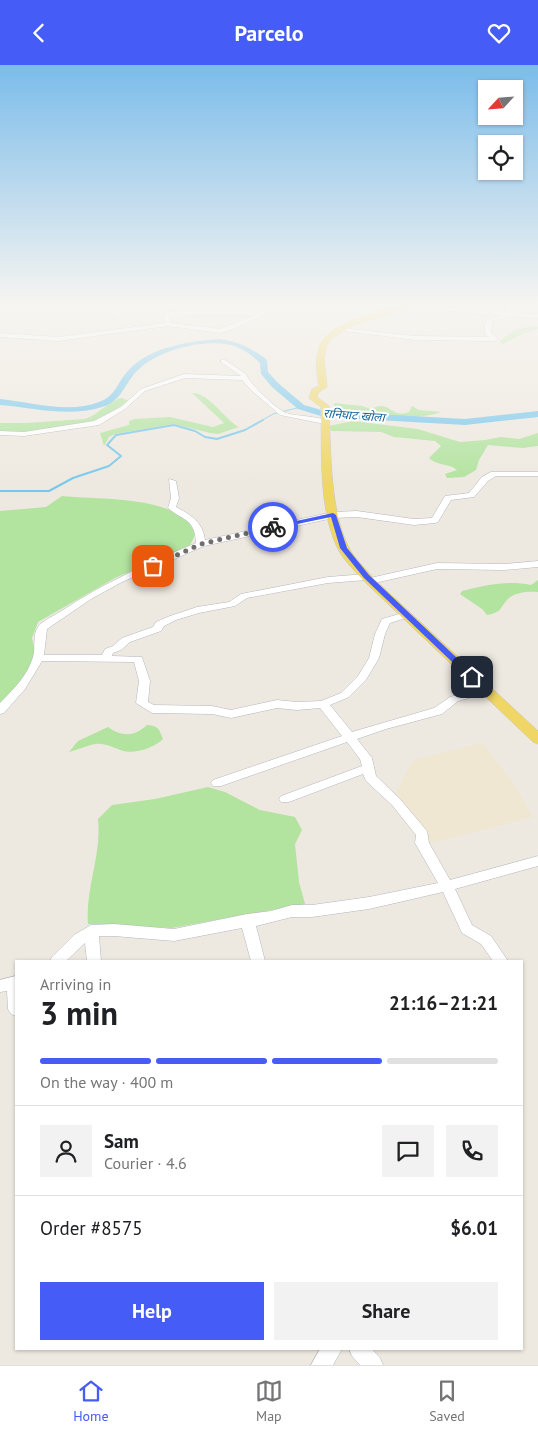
<!DOCTYPE html>
<html lang="en">
<head>
<meta charset="utf-8">
<style>
	:root { --surface:#fff; --page:#f2f2f2; --text:#202124; --muted:#757577; --line:#e0e0e0; --accent:#455cf7 }
	body { margin:0; font-family:"PT Sans","Noto Sans Devanagari",sans-serif; background:var(--page); color:var(--text); height:100vh; display:flex; flex-direction:column; font-size:19px; white-space:nowrap }
	* { box-sizing:border-box; margin:0 }
	p { font-size:16px; color:var(--muted) }
	.icon { flex:none; width:28px; height:28px; fill:none; stroke:currentColor; stroke-width:2; stroke-linecap:round; stroke-linejoin:round }
	.map { position:relative; flex:1; overflow:hidden }
	.panel { position:absolute; left:15px; top:895px; width:508px; height:390px; display:flex; flex-direction:column; background:var(--surface); border-radius:0px; box-shadow:0 1px 4px #0004 }
	.panel>* { flex:none }
	.needle { width:32px; rotate:244deg }
	.buttons { position:absolute; left:478px; top:15px; display:grid; gap:10px }
	.buttons a { display:grid; place-items:center; width:45px; height:45px; border-radius:0px; background:var(--surface); box-shadow:0 1px 4px #0004; font-size:25px }
	.pin { position:absolute; display:grid; place-items:center; width:42px; height:42px; color:#fff; margin:-21px; border-radius:10px; box-shadow:0 2px 8px #0006 }
	.courier { position:absolute; display:grid; place-items:center; width:50px; height:50px; margin:-25px; border:4px solid #455cf7; border-radius:50%; background:#fff; color:#222; box-shadow:0 1px 6px #0007 }
	.head em { font-style:normal; font-weight:700 }
	.head div { display:flex; flex-direction:column-reverse }
	.head { display:flex; align-items:center; justify-content:space-between; height:85px; padding:0 25px }
	h1 { font-size:32px; font-weight:700; line-height:38px }
	.bar { display:grid; grid-template-columns:repeat(4,1fr); gap:8px 5px; align-content:center; height:60px; padding:0 25px }
	.bar i { height:6px; border-radius:4px; background:var(--line) }
	.bar .current { background:var(--accent) }
	.bar p { grid-column:span 4 }
	.line { display:flex; align-items:center; gap:12px; padding:0 25px; border-top:1px solid var(--line) }
	.line div { flex:1 }
	.round { display:grid; place-items:center; flex:none; width:52px; height:52px; border-radius:0px; background:var(--page) }
	.action { display:flex; gap:10px; margin-top:auto; padding:10px 25px }
	.action a { flex:1; height:58px; border-radius:0px; background:var(--accent); color:#fff; font-size:20px; font-weight:700; line-height:58px; text-align:center }
	.action a+a { background:var(--page); color:var(--text) }
	header { display:flex; justify-content:space-between; align-items:center; height:65px; padding:0 25px; background:var(--accent); color:#fff; font-size:22px; font-weight:700 }
	.tabs { display:flex; justify-content:space-around; align-items:center; height:70px; border-top:1px solid var(--line); background:var(--surface); font-size:14px; color:var(--muted) }
	.tabs a { display:grid; justify-items:center; gap:2px }
	.tabs .current { color:var(--accent) }
	.map>svg:first-child { display:block }
</style>
</head>
<body>
<header><svg class="icon" aria-label="back" viewBox="0 0 24 24"><path d="M15 5l-7 7 7 7"/></svg>Parcelo<svg class="icon" aria-label="heart" viewBox="0 0 24 24"><path d="M12 20l-8-8c-3-5 5-10 8-4 3-6 11-1 8 4z"/></svg></header>
<div class="map">
<svg width="538" height="1300" viewBox="0 0 538 1300">
	<rect width="100%" height="100%" fill="#eee9e0"/>
	<!-- education -->
	<path fill="#efe7d1" d="M483,678L517,724L533,752L430,778L395,730L413,695Z"/>
	<!-- green -->
	<path fill="#b2e39f" d="M531,261L538,262V264L525,268L503,279L499,276L513,266Z
		M192,328C209,327 226,356 239,362L218,369L210,368L174,359L115,369L109,372L104,381L100,368L129,360V356L134,354L170,352L213,362L224,358Z
		M122,333L129,336L94,358L23,368L0,367V358H26L85,354C98,350 111,334 122,333Z
		M334,338L362,341L371,344C375,343 378,340 382,341C393,343 394,352 409,347L412,341L419,345L441,347C413,357 370,350 341,346L334,343Z
		M353,356L418,364L460,377L485,375L501,372L519,374L538,368V381L523,383L488,380L479,395L476,405L464,412L447,413L445,409L457,405C449,398 437,401 429,393L441,381L435,376L394,372L381,367L331,366L329,361Z
		M62,431C93,435 186,429 195,470L189,482L115,513L38,557L32,573L36,591L26,609L0,641V446L46,442Z
		M538,515V527C529,526 516,527 509,533C499,542 504,547 487,550L482,544L460,529L462,526C486,520 507,515 531,520Z
		M147,660C159,661 159,664 163,674C154,683 135,689 123,686C114,683 105,678 96,679C87,680 78,685 69,687L78,676L108,662C122,672 134,672 147,660Z
		M208,722L225,727L260,745L295,752L302,765L295,779L299,817L305,839L172,863L88,859C85,824 102,789 98,754L112,740L155,734Z"/>
	<g fill="none" stroke-linecap="round" stroke-linejoin="round">
		<!-- stream-far1 -->
		<path stroke="#77c7ed" stroke-width="1" d="M261,356L273,349L301,342"/>
		<!-- stream -->
		<path stroke="#77c7ed" stroke-width="2" d="M0,426H49L73,413L109,401L121,391L107,380L116,370L174,360L195,366L205,372L217,374L245,365L263,355"/>
		<!-- river -->
		<path fill="#77c7ed" fill-rule="evenodd" d="M220,274C239,277 252,283 267,295L268,307L278,318L304,340L325,346L465,354L538,346V352L465,360L324,352L298,344L272,322L261,309L260,298C252,290 242,283 231,280C202,274 159,285 138,305C125,317 123,334 105,341C71,353 35,343 0,340V334C32,337 68,349 99,337C116,331 117,318 127,307C148,282 189,276 220,274Z"/>
		<!-- minor casing -->
		<g stroke="#b4b6c0" stroke-width="1">
			<path id="minor" d="M120,238H126L119,251H115Z
				M282,238H289L233,264L220,268L168,261L58,276L0,272V268L58,272L165,258L163,250L170,247L210,245L263,246ZM210,249L256,250L220,264L171,258L169,251Z
				M322,238H356L353,240H325Z
				M405,238L508,247V241L511,238H517L513,242L514,248L538,249V253L511,251L492,256L491,268L498,274L495,276L415,275L337,265L340,263L415,271L489,272L485,269V259L487,255L501,250L467,248Z
				M221,295H225L246,309C249,318 276,344 286,348C299,352 317,350 329,357L325,359L280,350L251,325L242,315L185,313L145,326L125,344L99,360L24,371L0,370V366L24,367L94,356L121,342L141,324L184,309L241,311L221,297Z
				M491,407H538V411H496L488,416L474,432L451,435L438,457L435,458L414,460L357,452L333,453L204,481L122,517L91,534L47,564L44,590H102L105,584L113,581L122,573L153,562L156,557L170,551L197,542L229,537L241,529L328,512L366,509L369,510L370,513L437,498L504,499L538,496V502L504,505L437,504L370,519L367,518L366,515L328,518L247,533L235,541L199,548L176,555L164,561L161,566L130,577L121,585L113,588L112,591L142,592L150,616L148,637L154,640L212,641L231,645L277,635L297,637L321,636L341,628L358,611L369,593L375,569L382,554L406,547L409,548L411,550L409,552L390,558L385,569L379,593L366,615L349,632L330,640L352,667L434,643L450,632L486,622L490,623L491,625L490,627L458,636L442,649L386,664L357,674L372,693L376,711L400,734L427,766L429,778L450,815L538,791V801L455,824L472,860L491,871L508,896H493L481,879L462,868L443,827L369,844L312,852H292L256,861L265,896H251L242,863L174,876L114,871H99L101,896H87L85,878L66,896H50L52,892L74,870L91,860L114,859L174,864L247,849L271,846L292,840H312L369,832L438,818L415,778L416,770L392,740L366,716L363,709L289,737H281L279,734L281,731L362,701L360,694L347,677L221,721H213L211,718L213,715L342,671L320,643L297,645L277,643L231,653L212,649L152,648L136,638L139,616L134,597L42,596L25,624L4,648L0,649V638C13,625 28,610 33,592C36,583 32,570 38,562C42,556 53,551 60,547C103,518 149,498 196,478C195,453 183,456 168,443L171,433L169,414L176,416L179,433L176,442C191,450 203,457 205,475L333,447L357,446L414,454L432,453L445,431L469,428L482,412Z
				M16,911V951L11,949L8,944L7,926L0,927V915Z
				M320,1284H342L333,1300H311Z
				M349,1284H372L380,1293L383,1300H360L352,1291Z"/>
		</g>
		<!-- major casing -->
		<g stroke="#c8c8c8" stroke-width="1">
			<path id="major" d="M415,238H425L354,260L331,274L326,283L324,293L327,322L319,327L317,332L329,341C331,383 329,452 352,488C358,497 367,505 374,514L538,666V679L533,677L366,518C357,508 346,498 339,486C318,447 322,385 321,342L309,333L312,324L319,321C317,310 315,297 318,286C326,253 388,246 415,238Z"/>
		</g>
		<!-- minor -->
		<use href="#minor" fill="#fff" fill-rule="evenodd"/>
		<!-- major -->
		<use href="#major" fill="#efd665" fill-rule="evenodd"/>
	</g>
	<!-- sky -->
	<linearGradient id="sky" x2="0" y2="1"><stop stop-color="#7bbcea"/><stop offset="0.57" stop-color="#f7f5f1"/><stop offset="1" stop-color="#f7f5f1" stop-opacity="0"/></linearGradient>
	<rect width="538" height="420" fill="url(#sky)"/>
	<!-- route -->
	<path fill="#455cf7" d="M333,448L336,450L347,483L369,510L475,610V614H470L364,513L340,483L331,452L273,464L269,462Z"/>
	<g fill="none" stroke-linecap="round" stroke-linejoin="round">
		<!-- done -->
		<path stroke="#716f6c" stroke-width="5" stroke-dasharray="0 9" d="M153,501L201,479L273,462"/>
	</g>
	<g text-anchor="middle" dominant-baseline="central" stroke-width="4" stroke-linejoin="round" paint-order="stroke">
		<!-- far-water labels -->
		<g font-size="12" font-style="italic" fill="#10669f" stroke="#fff">
			<text transform="translate(354 350) rotate(4)">रानिघाट खोला</text>
		</g>
	</g>
</svg>
<div class="buttons">
<a><svg class="needle" viewBox="-14 -14 28 28"><path d="M0-13l5 13h-10z" fill="#e53935"/><path d="M0 13l5-13h-10z" fill="#757577"/></svg></a>
<a><svg class="icon" aria-label="locate" viewBox="0 0 24 24"><circle cx="12" cy="12" r="6"/><path d="M12 2v4M12 18v4M2 12h4M18 12h4"/></svg></a>
</div>
<div class="pin" style="left:153px;top:501px;background:#ea580c"><svg class="icon" aria-label="bag" viewBox="0 0 24 24"><path d="M5 8h14l-1 12H6zM9 8a3 3 0 0 1 6 0"/></svg></div>
<div class="pin" style="left:472px;top:612px;background:#1f2937"><svg class="icon" aria-label="home" viewBox="0 0 24 24"><path d="M3 11l9-7 9 7M6 9v11h12V9"/></svg></div>
<div class="courier" style="left:273px;top:462px"><svg class="icon" aria-label="bike" viewBox="0 0 24 24"><circle cx="6" cy="16" r="4"/><circle cx="18" cy="16" r="4"/><path d="M6 16l4-8h5l3 8M10 8l3 8H6M13 5h3"/></svg></div>
<section class="panel">
<div class="head"><div><h1>3 min</h1><p>Arriving in</p></div><em>21:16–21:21</em></div>
<div class="bar"><i class="current"></i><i class="current"></i><i class="current"></i><i></i><p>On the way · 400 m</p></div>
<div class="line" style="height:90px"><a class="round"><svg class="icon" aria-label="person" viewBox="0 0 24 24"><circle cx="12" cy="8" r="4"/><path d="M4 21q1-7 8-7t8 7"/></svg></a><div><b>Sam</b><p>Courier · 4.6</p></div><a class="round"><svg class="icon" aria-label="chat" viewBox="0 0 24 24"><path d="M4 5h16v11H9l-5 4z"/></svg></a><a class="round"><svg class="icon" aria-label="phone" viewBox="0 0 24 24"><path d="M5 4h4l2 5-3 2q2 4 5 5l2-3 5 2v4C11 20 4 13 5 4z"/></svg></a></div>
<div class="line" style="height:65px"><div>Order #8575</div><b>$6.01</b></div>
<div class="action"><a>Help</a><a>Share</a></div>
</section>
</div>
<nav class="tabs">
<a class="current"><svg class="icon" aria-label="home" viewBox="0 0 24 24"><path d="M3 11l9-7 9 7M6 9v11h12V9"/></svg>Home</a>
<a><svg class="icon" aria-label="map" viewBox="0 0 24 24"><path d="M3 6l6-2 6 2 6-2v14l-6 2-6-2-6 2zM9 4v14M15 6v14"/></svg>Map</a>
<a><svg class="icon" aria-label="saved" viewBox="0 0 24 24"><path d="M7 4h10v16l-5-4-5 4z"/></svg>Saved</a>
</nav>
</body>
</html>
